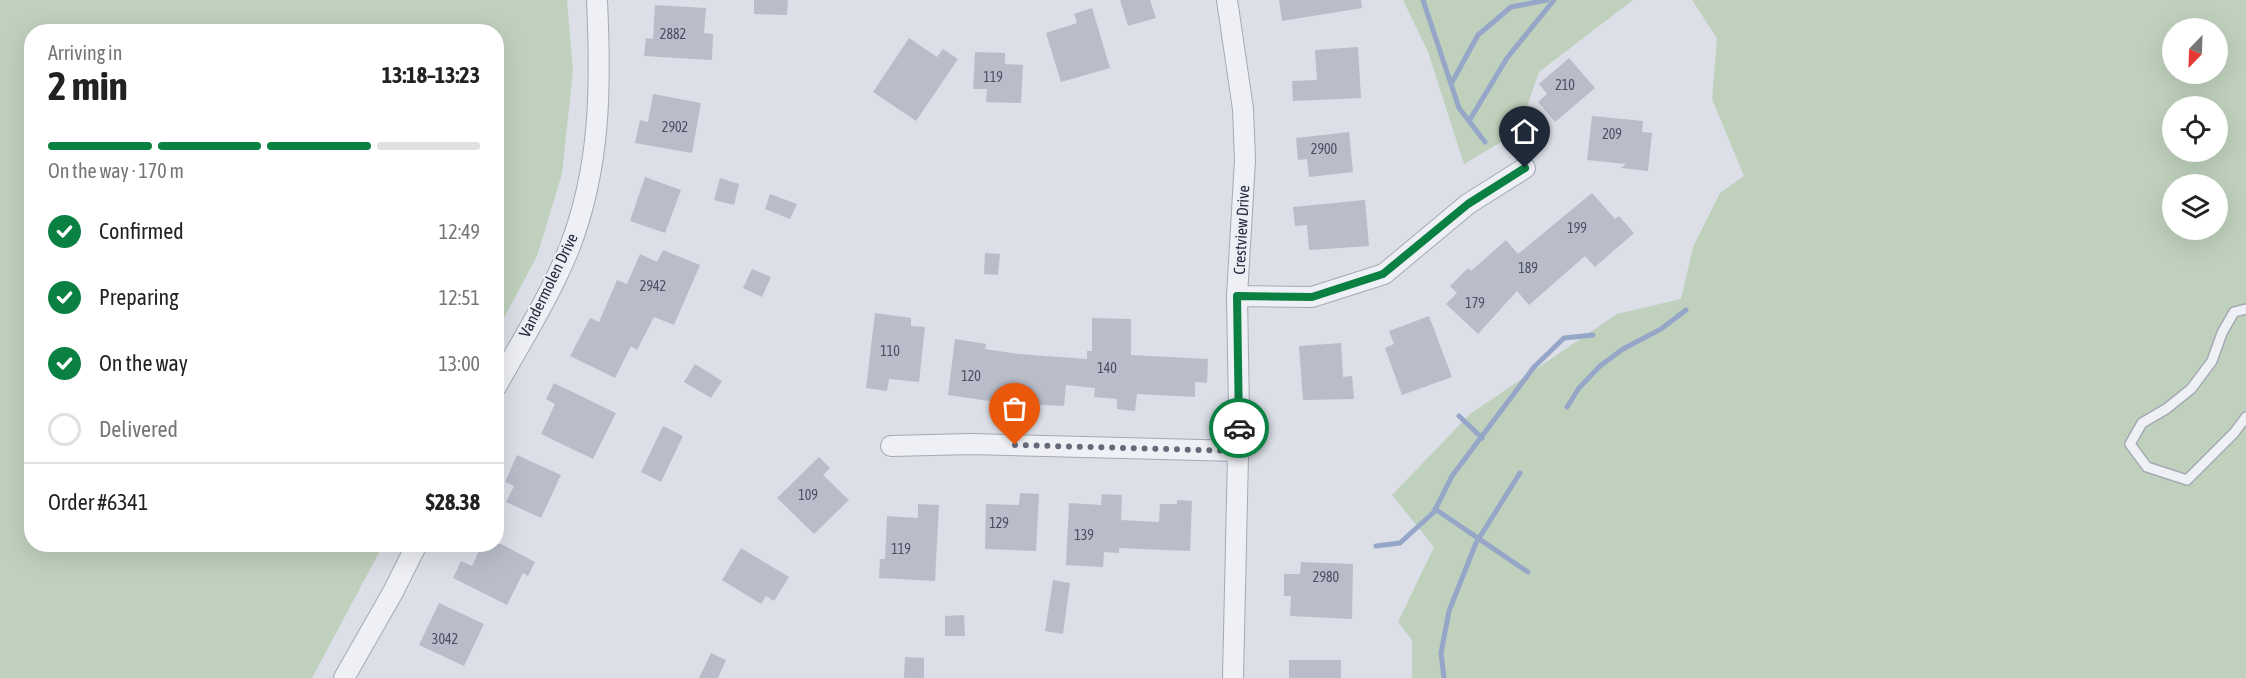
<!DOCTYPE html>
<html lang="en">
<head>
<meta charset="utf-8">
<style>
	:root { --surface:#fff; --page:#f6f6f6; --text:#222; --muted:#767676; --line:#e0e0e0; --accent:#0b8043 }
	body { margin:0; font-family:"Asap Condensed",sans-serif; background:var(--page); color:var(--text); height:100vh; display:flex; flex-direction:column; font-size:22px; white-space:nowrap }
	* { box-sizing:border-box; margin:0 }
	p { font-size:20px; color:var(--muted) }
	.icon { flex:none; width:33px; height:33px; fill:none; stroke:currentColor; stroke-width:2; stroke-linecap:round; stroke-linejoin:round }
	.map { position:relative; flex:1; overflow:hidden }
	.details { position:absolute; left:24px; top:24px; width:480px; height:528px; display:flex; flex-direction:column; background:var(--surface); border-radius:24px; box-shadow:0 6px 24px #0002 }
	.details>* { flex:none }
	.needle { width:39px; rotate:203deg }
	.controls { position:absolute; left:2162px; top:18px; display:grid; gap:12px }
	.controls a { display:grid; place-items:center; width:66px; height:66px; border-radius:50%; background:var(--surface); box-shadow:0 6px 24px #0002; font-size:30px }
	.pin { position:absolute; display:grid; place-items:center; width:51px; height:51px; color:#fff; margin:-62px -26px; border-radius:50% 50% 50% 0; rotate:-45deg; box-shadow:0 0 6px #0007 }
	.pin .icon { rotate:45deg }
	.courier { position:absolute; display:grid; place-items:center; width:60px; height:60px; margin:-30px; border:4px solid #0b8043; border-radius:50%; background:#fff; color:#222; box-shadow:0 2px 8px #0007 }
	.overview em { font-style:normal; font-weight:700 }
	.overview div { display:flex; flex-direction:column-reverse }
	.overview { display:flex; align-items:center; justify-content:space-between; height:102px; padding:0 24px }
	h1 { font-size:39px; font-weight:700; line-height:45px }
	.bar { display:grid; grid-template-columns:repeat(4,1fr); gap:9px 6px; align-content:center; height:72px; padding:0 24px }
	.bar i { height:8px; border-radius:4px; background:var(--line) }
	.bar .current { background:var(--accent) }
	.bar p { grid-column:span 4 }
	.line { display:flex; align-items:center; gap:15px; padding:0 24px; border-top:2px solid var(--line) }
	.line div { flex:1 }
	ol { padding:0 24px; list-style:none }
	li { display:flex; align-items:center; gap:18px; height:66px }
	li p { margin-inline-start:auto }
	li .icon { padding:6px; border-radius:50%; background:var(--accent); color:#fff; stroke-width:4 }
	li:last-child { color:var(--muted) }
	li i { width:33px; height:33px; border:3px solid var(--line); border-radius:50% }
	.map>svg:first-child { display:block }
</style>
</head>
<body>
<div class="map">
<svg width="2246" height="678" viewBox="0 0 2246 678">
	<rect width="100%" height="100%" fill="#dcdfe7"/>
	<!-- green -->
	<path fill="#bfd1bd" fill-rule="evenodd" d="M0,0H567L573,70L562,174L537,256L497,331L496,32H32V544L383,545L312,678H0Z
		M1403,0H1633L1539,72L1518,132L1464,164L1428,52Z
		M1692,0H2246V678H1412V640L1398,622L1434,547L1392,495L1470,414L1617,314L1681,299L1693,247L1720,193L1744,176L1712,99L1717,38ZM2172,28H2217V74H2172ZM2172,106H2217V152H2172ZM2172,184H2217V230H2172Z"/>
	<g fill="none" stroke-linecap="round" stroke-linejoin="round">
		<!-- stream -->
		<path stroke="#96a6c8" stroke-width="5" d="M1423,0L1451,84
			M1469,121L1507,58L1554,0
			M1485,142L1459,108L1451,84L1478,35L1511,7L1547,0
			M1567,407L1579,388L1600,366L1623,349L1661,329L1686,310
			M1459,416L1482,438
			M1435,509L1528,572
			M1376,546L1400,543L1434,512L1452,476L1534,367L1564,338L1593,335
			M1444,678L1441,653L1449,611L1476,543L1520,473"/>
	</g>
	<!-- building -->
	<path fill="#b9bdca" d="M754,0H788L787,15L754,14Z
		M1120,0H1150L1156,18L1128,26Z
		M1279,0H1361L1362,8L1282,21Z
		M655,5L706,8L704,33L713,34L712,60L644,56L646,38L653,39Z
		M1092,8L1110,68L1061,82L1046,33L1077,23L1074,14Z
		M909,38L937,57L943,49L958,59L916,121L873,92Z
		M1358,47L1361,98L1293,101L1292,81L1317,80L1315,50Z
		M975,52L1005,53V64L1023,65L1021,103L986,102L987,89H973Z
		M1569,58L1595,88L1555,122L1538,102L1547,94L1539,84Z
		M653,94L701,103L692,153L635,143L640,120L648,122Z
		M1592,116L1643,121L1642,132L1652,133L1648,171L1621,168L1626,164L1587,160Z
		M1349,132L1353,172L1309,177L1307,159L1298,160L1296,138Z
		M645,177L681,190L665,233L630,221Z
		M720,178L739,184L734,205L714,200Z
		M1592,193L1615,219L1619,216L1634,233L1595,267L1585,256L1529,305L1517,291L1478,334L1446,304L1457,293L1450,286L1468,268L1471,271L1506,240L1518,254Z
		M770,194L797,204L790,219L765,209Z
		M1365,200L1369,246L1309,250L1307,225L1295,226L1293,207Z
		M663,250L700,265L674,325L654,317L637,350L631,346L615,378L570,356L590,318L599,322L617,280L627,284L640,254L657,262Z
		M985,253L1000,254L998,275L984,274Z
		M752,269L771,277L762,297L743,288Z
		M875,313L911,318V326L925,327L919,382L889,379L887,391L866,388Z
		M1429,316L1452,377L1402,395L1385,348L1394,344L1389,331Z
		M1092,318L1131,319V355L1208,359L1207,383L1195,382V397L1137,394L1135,411L1117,409V399L1094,397L1095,388L1066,385L1064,406L996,402L948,395L955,339L986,344L985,349L1018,354L1087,359V351H1092Z
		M1341,343L1343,377L1352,376L1354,399L1303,400L1299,346Z
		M695,364L722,381L711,398L684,382Z
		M554,383L616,413L593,459L541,434L555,404L546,399Z
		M663,426L683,436L661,482L641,472Z
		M517,455L561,475L541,518L506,502L514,486L505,482Z
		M819,457L830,468L823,475L849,500L814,534L777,498Z
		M1020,493L1039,494L1036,551L985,549L986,504L1019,505Z
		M1102,494L1122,495L1121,520L1159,522L1160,504H1177V500L1192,501L1190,551L1119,548V553L1104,552L1103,567L1066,565L1069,503L1101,505Z
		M918,504L939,505L935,581L879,578L880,559H885L887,516L918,518Z
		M482,544H501L535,562L528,576L523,573L507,605L453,578L461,561L472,566Z
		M741,548L789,577L774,601L766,596L761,604L722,580Z
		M1301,562L1353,564L1352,619L1290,616L1291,596H1284V574H1300Z
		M1053,580L1070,583L1063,634L1045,631Z
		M439,603L484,624L464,666L419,645Z
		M964,615L965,636H945V616Z
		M711,653L726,660L718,678H699Z
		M905,657L924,658V678H904Z
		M1289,660H1341V678H1289Z"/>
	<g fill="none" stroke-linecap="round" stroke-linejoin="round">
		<!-- service casing -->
		<g stroke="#a5a9b4" stroke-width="12">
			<path id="service" d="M2246,309L2234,312L2222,333L2212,361L2191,389L2166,409L2142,423L2130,444L2147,467L2187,480L2234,433L2246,417"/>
		</g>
		<!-- minor casing -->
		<g stroke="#a5a9b4" stroke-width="22">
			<path id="minor" d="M1227,0L1243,109L1245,160L1237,296L1239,410L1233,678
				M1237,296L1312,297L1384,274L1468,204L1525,168
				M496,387C521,342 550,296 569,249C601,167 601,86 597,0
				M891,446L971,444L1238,451
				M344,678L393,592L417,544"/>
		</g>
		<!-- service -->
		<use href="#service" stroke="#eff0f5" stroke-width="9"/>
		<!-- minor -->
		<use href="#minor" stroke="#eff0f5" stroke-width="20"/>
	</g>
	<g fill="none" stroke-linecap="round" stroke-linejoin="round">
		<!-- done -->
		<path stroke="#666979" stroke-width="6" stroke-dasharray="0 10.8" d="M1015,445L1238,451L1239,428"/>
		<!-- route -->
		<path stroke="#0b8043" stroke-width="8" d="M1239,428L1237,296L1312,297L1383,274L1468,204L1525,168"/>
	</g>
	<g text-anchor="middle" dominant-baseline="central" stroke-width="4.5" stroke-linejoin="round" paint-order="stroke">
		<!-- number labels -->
		<g font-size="14" fill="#4b4f61">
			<text x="673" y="34">2882</text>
			<text x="993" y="77">119</text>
			<text x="1565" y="85">210</text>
			<text x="675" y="127">2902</text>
			<text x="1612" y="134">209</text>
			<text x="1324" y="149">2900</text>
			<text x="1577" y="228">199</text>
			<text x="1528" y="268">189</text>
			<text x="653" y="286">2942</text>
			<text x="1475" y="303">179</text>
			<text x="890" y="351">110</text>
			<text x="1107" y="368">140</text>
			<text x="971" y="376">120</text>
			<text x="808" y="495">109</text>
			<text x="999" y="523">129</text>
			<text x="1084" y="535">139</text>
			<text x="901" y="549">119</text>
			<text x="1326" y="577">2980</text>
			<text x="445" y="639">3042</text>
		</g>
		<!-- street labels -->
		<g font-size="16" fill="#262a3e" stroke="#eceef5">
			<text transform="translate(1241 230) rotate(-87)">Crestview Drive</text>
			<text transform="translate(548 285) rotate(-64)">Vandermolen Drive</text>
		</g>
	</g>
</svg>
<div class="controls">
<a><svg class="needle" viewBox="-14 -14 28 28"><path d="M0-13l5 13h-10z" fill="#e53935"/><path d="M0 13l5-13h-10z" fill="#767676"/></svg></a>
<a><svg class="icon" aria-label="locate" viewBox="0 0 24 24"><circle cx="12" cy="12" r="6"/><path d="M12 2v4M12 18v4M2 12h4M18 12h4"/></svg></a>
<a><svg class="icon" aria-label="layers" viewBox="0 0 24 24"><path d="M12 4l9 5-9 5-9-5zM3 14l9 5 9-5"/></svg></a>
</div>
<div class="pin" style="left:1015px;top:445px;background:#ea580c"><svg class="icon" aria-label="bag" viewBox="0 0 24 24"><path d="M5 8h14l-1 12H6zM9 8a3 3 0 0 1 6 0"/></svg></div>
<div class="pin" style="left:1525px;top:168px;background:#1f2937"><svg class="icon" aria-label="home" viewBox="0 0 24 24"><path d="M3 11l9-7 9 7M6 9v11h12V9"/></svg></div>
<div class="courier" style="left:1239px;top:428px"><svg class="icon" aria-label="car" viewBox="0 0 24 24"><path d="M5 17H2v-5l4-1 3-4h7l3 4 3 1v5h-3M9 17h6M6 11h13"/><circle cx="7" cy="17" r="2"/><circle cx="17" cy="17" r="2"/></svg></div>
<section class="details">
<div class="overview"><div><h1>2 min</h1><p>Arriving in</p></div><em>13:18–13:23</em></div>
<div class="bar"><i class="current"></i><i class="current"></i><i class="current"></i><i></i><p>On the way · 170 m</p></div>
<ol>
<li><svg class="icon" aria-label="check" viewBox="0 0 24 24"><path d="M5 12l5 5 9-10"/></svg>Confirmed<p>12:49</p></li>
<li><svg class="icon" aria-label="check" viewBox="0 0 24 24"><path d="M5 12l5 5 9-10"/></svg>Preparing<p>12:51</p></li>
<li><svg class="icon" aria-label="check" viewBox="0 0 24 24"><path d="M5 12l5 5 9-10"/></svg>On the way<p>13:00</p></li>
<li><i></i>Delivered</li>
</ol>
<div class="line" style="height:78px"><div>Order #6341</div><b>$28.38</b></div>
</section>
</div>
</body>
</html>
